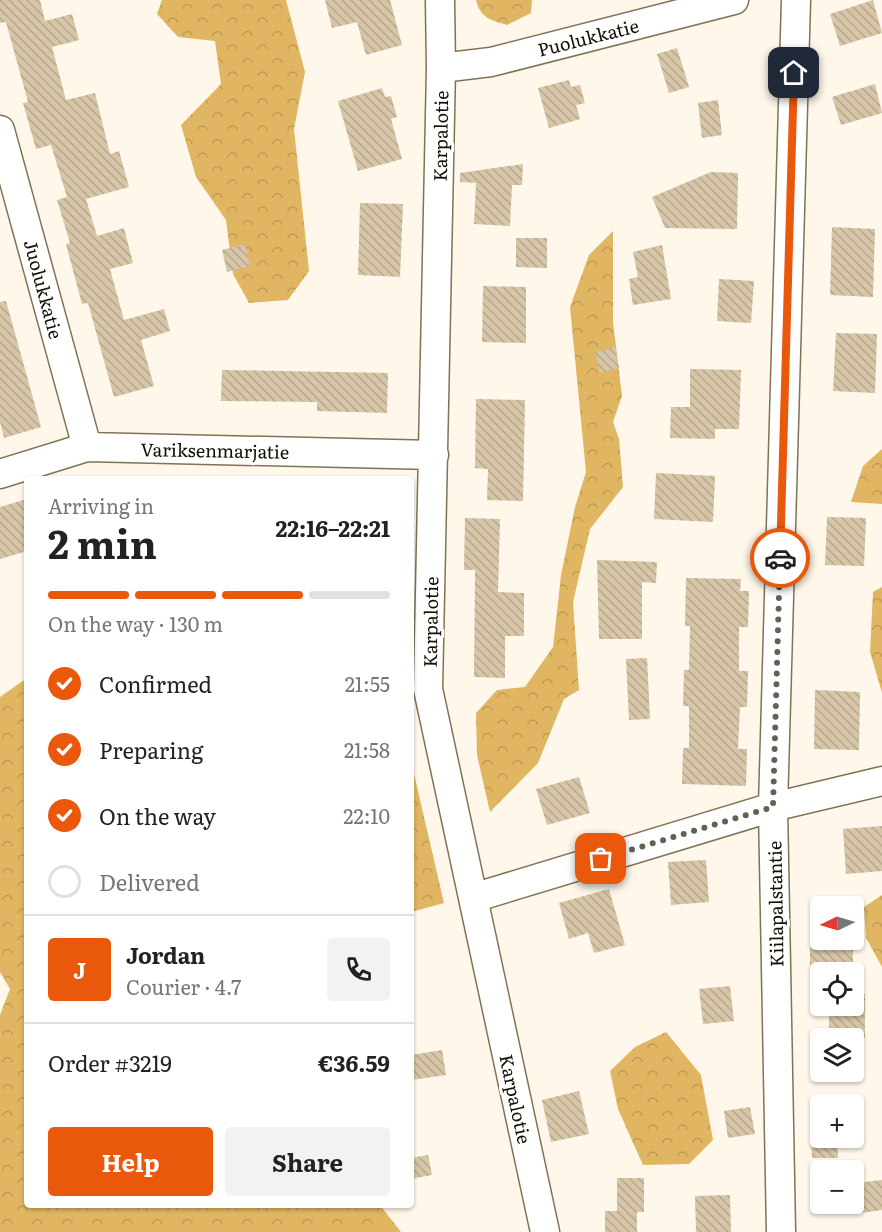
<!DOCTYPE html>
<html lang="en">
<head>
<meta charset="utf-8">
<style>
	:root { --surface:#fff; --page:#f2f2f2; --text:#222; --muted:#767676; --line:#e0e0e0; --accent:#ea580c }
	body { margin:0; font-family:Literata,serif; background:var(--page); color:var(--text); height:100vh; display:flex; flex-direction:column; font-size:22px; white-space:nowrap }
	* { box-sizing:border-box; margin:0 }
	p { font-size:20px; color:var(--muted) }
	.icon { flex:none; width:33px; height:33px; fill:none; stroke:currentColor; stroke-width:2; stroke-linecap:round; stroke-linejoin:round }
	.map { position:relative; flex:1; overflow:hidden }
	.details { position:absolute; left:24px; top:476px; width:390px; height:732px; display:flex; flex-direction:column; background:var(--surface); border-radius:6px; box-shadow:0 2px 4px #0004 }
	.details>* { flex:none }
	.needle { width:39px; rotate:265deg }
	.buttons { position:absolute; left:810px; top:896px; display:grid; gap:12px }
	.buttons a { display:grid; place-items:center; width:54px; height:54px; border-radius:6px; background:var(--surface); box-shadow:0 2px 4px #0004; font-size:30px }
	.pin { position:absolute; display:grid; place-items:center; width:51px; height:51px; color:#fff; margin:-26px; border-radius:12px; box-shadow:0 3px 9px #0006 }
	.courier { position:absolute; display:grid; place-items:center; width:60px; height:60px; margin:-30px; border:4px solid #ea580c; border-radius:50%; background:#fff; color:#222; box-shadow:0 2px 8px #0007 }
	.overview em { font-style:normal; font-weight:700 }
	.overview div { display:flex; flex-direction:column-reverse }
	.overview { display:flex; align-items:center; justify-content:space-between; height:102px; padding:0 24px }
	h1 { font-size:39px; font-weight:700; line-height:45px }
	.bar { display:grid; grid-template-columns:repeat(4,1fr); gap:9px 6px; align-content:center; height:72px; padding:0 24px }
	.bar i { height:8px; border-radius:4px; background:var(--line) }
	.bar .active { background:var(--accent) }
	.bar p { grid-column:span 4 }
	.line { display:flex; align-items:center; gap:15px; padding:0 24px; border-top:2px solid var(--line) }
	.line div { flex:1 }
	.round { display:grid; place-items:center; flex:none; width:63px; height:63px; border-radius:6px; background:var(--page) }
	ol { padding:0 24px; list-style:none }
	li { display:flex; align-items:center; gap:18px; height:66px }
	li p { margin-inline-start:auto }
	li .icon { padding:6px; border-radius:50%; background:var(--accent); color:#fff; stroke-width:4 }
	li:last-child { color:var(--muted) }
	li i { width:33px; height:33px; border:3px solid var(--line); border-radius:50% }
	.cta { display:flex; gap:12px; margin-top:auto; padding:12px 24px }
	.cta a { flex:1; height:69px; border-radius:6px; background:var(--accent); color:#fff; font-size:24px; font-weight:700; line-height:69px; text-align:center }
	.cta a+a { background:var(--page); color:var(--text) }
	.map>svg:first-child { display:block }
</style>
</head>
<body>
<div class="map">
<svg width="882" height="1232" viewBox="0 0 882 1232">
	<defs>
		<pattern id="forest-crowns" width="20" height="18" patternUnits="userSpaceOnUse" patternTransform="scale(1.5)"><rect width="20" height="18" fill="#e1b662"/><path d="M2 6a3 3 0 1 1 6 0M12 15a3 3 0 1 1 6 0" fill="none" stroke="#c09b53"/></pattern>
		<pattern id="building-back-hatch" width="6" height="6" patternUnits="userSpaceOnUse" patternTransform="scale(1.5)"><rect width="6" height="6" fill="#d6c5a6"/><path d="M-1 5l2 2M0 0l6 6M5-1l2 2" fill="none" stroke="#b7a88d"/></pattern>
	</defs>
	<rect width="100%" height="100%" fill="#fef7ea"/>
	<!-- forest -->
	<path fill="url(#forest-crowns)" d="M162,0H286L305,72L294,129L309,271L288,300L249,303L233,274L226,220L196,177L181,125L221,84L215,41L178,37L157,14Z
		M476,0H532L531,13L507,25C491,20 480,18 476,0Z
		M613,231V322L622,396L613,422L619,439L623,487L590,529L573,602L579,690L564,699L538,763L490,812L477,755L476,713L497,690L525,687L553,647L561,575L575,507L586,472L570,307L589,255Z
		M882,449V504L851,502L863,466Z
		M882,587V693L870,652L873,592Z
		M27,678V1204L380,1205L401,1232H0V1015L10,989L0,972V697Z
		M411,761L444,903L411,912Z
		M882,895V967L866,938L864,907Z
		M666,1032L701,1075L713,1140L689,1164L643,1165L618,1109L610,1071L635,1047Z"/>
	<!-- building -->
	<path fill="url(#building-back-hatch)" d="M0,0H40L45,21L72,14L79,40L52,47L66,100L95,93L110,154L119,151L129,187L86,199L97,236L124,228L133,263L110,269L124,320L164,309L170,331L141,340L154,386L114,397L88,303L82,304L66,244L70,243L57,200L67,197L51,145L36,149L23,103L28,102L6,22L0,23Z
		M325,0H390L402,45L366,55L357,22L332,28Z
		M873,0L882,33L840,46L830,14Z
		M677,48L689,87L669,93L657,54Z
		M569,80L571,87L580,85L585,103L576,105L580,119L549,128L538,88Z
		M875,84L882,113L841,125L832,97Z
		M382,88L385,97L391,96L397,117L391,119L402,159L358,171L338,101Z
		M718,100L722,135L702,138L698,103Z
		M523,164L522,185H512L510,226L474,224L476,183L460,182V173Z
		M711,172L738,173L737,229L665,228L652,197Z
		M360,203L403,204L400,277L358,275Z
		M832,227L875,229L873,297L830,295Z
		M516,238H547V268L516,267Z
		M245,244L250,266L227,272L222,250Z
		M662,245L671,299L633,305L629,279L638,277L633,252Z
		M719,279L754,281L751,323L717,321Z
		M483,286L526,287V343L482,342Z
		M6,301L41,427L4,438L0,422V302Z
		M836,333L877,334L875,393L833,391Z
		M615,347L619,368L600,373L595,352Z
		M690,369L741,370L739,429H715V439L670,438L671,407H690Z
		M222,370L388,373L387,413L317,411V402L221,401Z
		M476,399L525,400L523,501L487,500L488,469L475,468Z
		M656,473L715,476L713,522L654,519Z
		M27,499V551L0,559V507Z
		M827,517L866,518L864,566L825,565Z
		M465,518L500,519L498,592L524,593V636H505V678L474,677L475,570H464Z
		M597,560L657,562L656,583L642,582V639H599Z
		M686,578L741,579L740,591H749L748,627H739V671H748L747,707H740L738,749H747L746,786L682,784L683,748H689V706H683L684,670H689L690,626H685Z
		M647,658L650,719L629,720L626,659Z
		M815,690L860,692L859,750L814,749Z
		M579,777L590,813L547,825L536,789Z
		M882,826V871L846,874L843,829Z
		M706,860L709,902L671,905L668,862Z
		M609,889L625,945L594,953L588,933L569,939L559,903Z
		M810,947H853V972L810,975Z
		M730,986L734,1021L703,1024L699,989Z
		M854,994H865V1038H829V1005H854Z
		M442,1050L446,1075L411,1080V1055Z
		M579,1091L589,1134L551,1142L542,1100Z
		M750,1107L755,1134L728,1138L724,1111Z
		M811,1137H837L838,1158H812Z
		M428,1155L432,1175L411,1179V1158Z
		M617,1178H644V1212H637V1232H605V1211H617Z
		M882,1180V1210L860,1213L857,1183Z
		M730,1195L731,1232H696L695,1196Z"/>
	<g fill="none" stroke-linecap="round" stroke-linejoin="round">
		<!-- street casing -->
		<g stroke="#827255" stroke-width="31">
			<path id="street" d="M440,0L441,68L428,689L545,1232
				M441,68L491,62L734,0
				M0,130L87,447
				M0,474L87,447L434,455
				M473,898L773,807L882,781
				M781,1232L773,807L796,0"/>
		</g>
		<!-- street -->
		<use href="#street" stroke="#fff" stroke-width="28"/>
	</g>
	<g fill="none" stroke-linecap="round" stroke-linejoin="round">
		<!-- done -->
		<path stroke="#666054" stroke-width="6" stroke-dasharray="0 10.8" d="M601,859L773,807L780,558"/>
		<!-- route -->
		<path stroke="#ea580c" stroke-width="8" d="M780,558L794,73"/>
	</g>
	<g text-anchor="middle" dominant-baseline="central" stroke-width="6" stroke-linejoin="round" paint-order="stroke">
		<!-- street labels -->
		<g font-size="18" fill="#140f04" stroke="#fff">
			<text transform="translate(588 37) rotate(-14)">Puolukkatie</text>
			<text transform="translate(440 136) rotate(-89)">Karpalotie</text>
			<text transform="translate(44 289) rotate(75)">Juolukkatie</text>
			<text transform="translate(215 450) rotate(1)">Variksenmarjatie</text>
			<text transform="translate(430 622) rotate(-89)">Karpalotie</text>
			<text transform="translate(775 904) rotate(-91)">Kiilapalstantie</text>
			<text transform="translate(516 1099) rotate(78)">Karpalotie</text>
		</g>
	</g>
</svg>
<div class="buttons">
<a><svg class="needle" viewBox="-14 -14 28 28"><path d="M0-13l5 13h-10z" fill="#e53935"/><path d="M0 13l5-13h-10z" fill="#767676"/></svg></a>
<a><svg class="icon" aria-label="locate" viewBox="0 0 24 24"><circle cx="12" cy="12" r="6"/><path d="M12 2v4M12 18v4M2 12h4M18 12h4"/></svg></a>
<a><svg class="icon" aria-label="layers" viewBox="0 0 24 24"><path d="M12 4l9 5-9 5-9-5zM3 14l9 5 9-5"/></svg></a>
<a>+</a>
<a>−</a>
</div>
<div class="pin" style="left:601px;top:859px;background:#ea580c"><svg class="icon" aria-label="bag" viewBox="0 0 24 24"><path d="M5 8h14l-1 12H6zM9 8a3 3 0 0 1 6 0"/></svg></div>
<div class="pin" style="left:794px;top:73px;background:#1f2937"><svg class="icon" aria-label="home" viewBox="0 0 24 24"><path d="M3 11l9-7 9 7M6 9v11h12V9"/></svg></div>
<div class="courier" style="left:780px;top:558px"><svg class="icon" aria-label="car" viewBox="0 0 24 24"><path d="M5 17H2v-5l4-1 3-4h7l3 4 3 1v5h-3M9 17h6M6 11h13"/><circle cx="7" cy="17" r="2"/><circle cx="17" cy="17" r="2"/></svg></div>
<section class="details">
<div class="overview"><div><h1>2 min</h1><p>Arriving in</p></div><em>22:16–22:21</em></div>
<div class="bar"><i class="active"></i><i class="active"></i><i class="active"></i><i></i><p>On the way · 130 m</p></div>
<ol>
<li><svg class="icon" aria-label="check" viewBox="0 0 24 24"><path d="M5 12l5 5 9-10"/></svg>Confirmed<p>21:55</p></li>
<li><svg class="icon" aria-label="check" viewBox="0 0 24 24"><path d="M5 12l5 5 9-10"/></svg>Preparing<p>21:58</p></li>
<li><svg class="icon" aria-label="check" viewBox="0 0 24 24"><path d="M5 12l5 5 9-10"/></svg>On the way<p>22:10</p></li>
<li><i></i>Delivered</li>
</ol>
<div class="line" style="height:108px"><b class="round" style="background:var(--accent);color:#fff">J</b><div><b>Jordan</b><p>Courier · 4.7</p></div><a class="round"><svg class="icon" aria-label="phone" viewBox="0 0 24 24"><path d="M5 4h4l2 5-3 2q2 4 5 5l2-3 5 2v4C11 20 4 13 5 4z"/></svg></a></div>
<div class="line" style="height:78px"><div>Order #3219</div><b>€36.59</b></div>
<div class="cta"><a>Help</a><a>Share</a></div>
</section>
</div>
</body>
</html>
